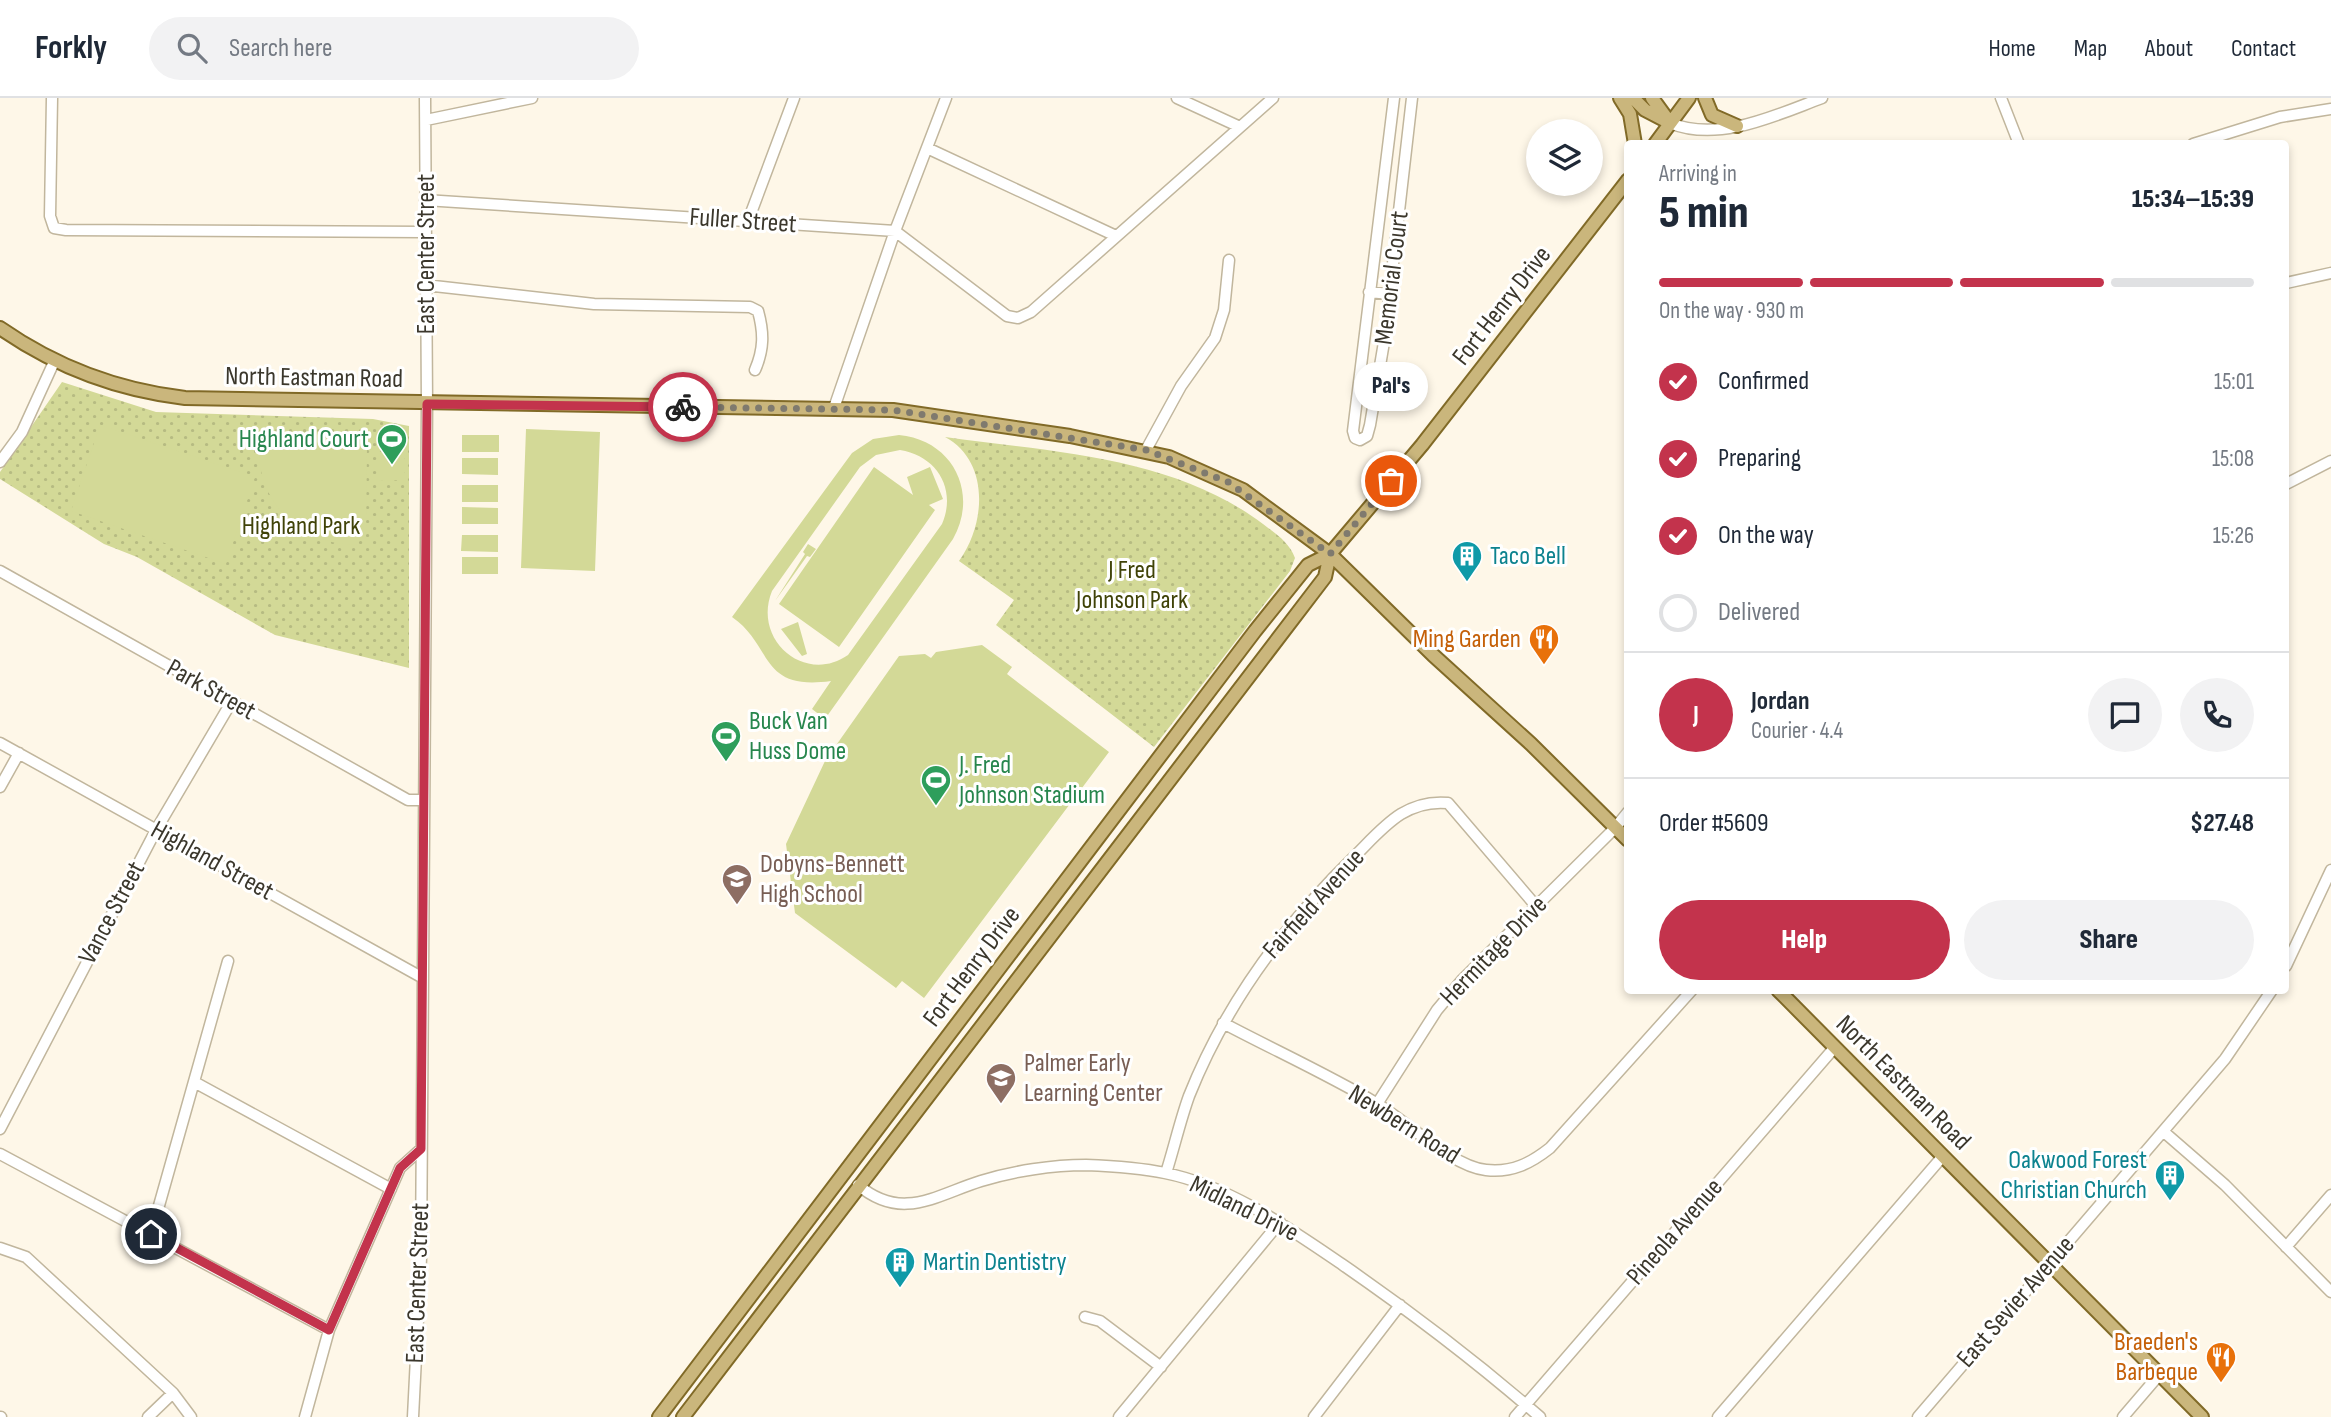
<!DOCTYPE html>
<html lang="en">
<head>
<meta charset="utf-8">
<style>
	:root { --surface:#fff; --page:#f2f2f3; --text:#1f2937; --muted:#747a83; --line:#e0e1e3; --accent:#c3334c }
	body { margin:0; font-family:"Sofia Sans Condensed",sans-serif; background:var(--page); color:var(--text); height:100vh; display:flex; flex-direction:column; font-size:26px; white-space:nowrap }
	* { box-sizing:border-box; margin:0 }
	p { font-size:23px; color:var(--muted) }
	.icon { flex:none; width:38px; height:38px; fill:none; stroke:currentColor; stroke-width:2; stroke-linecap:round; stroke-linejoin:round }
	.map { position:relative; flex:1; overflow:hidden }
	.panel { position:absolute; left:1624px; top:42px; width:665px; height:854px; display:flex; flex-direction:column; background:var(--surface); border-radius:7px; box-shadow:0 4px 10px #0003 }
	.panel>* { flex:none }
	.tools { position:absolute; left:1526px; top:21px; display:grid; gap:14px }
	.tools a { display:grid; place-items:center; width:77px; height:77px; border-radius:50%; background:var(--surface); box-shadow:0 4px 10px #0003; font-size:35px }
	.pin { position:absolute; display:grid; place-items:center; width:60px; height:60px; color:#fff; margin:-30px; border:4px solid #fff; border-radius:50%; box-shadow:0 2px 7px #0007 }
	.courier { position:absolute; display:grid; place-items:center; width:70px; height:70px; margin:-35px; border:5px solid #c3334c; border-radius:50%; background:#fff; color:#222; box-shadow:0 2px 9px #0007 }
	.bubble { position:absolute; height:49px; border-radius:24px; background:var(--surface); box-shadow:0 4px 10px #0003; font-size:23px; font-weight:800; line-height:49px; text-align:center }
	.overview em { font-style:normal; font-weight:800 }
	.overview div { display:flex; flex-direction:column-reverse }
	.overview { display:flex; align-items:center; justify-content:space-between; height:119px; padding:0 35px }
	h1 { font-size:46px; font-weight:800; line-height:52px }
	.bar { display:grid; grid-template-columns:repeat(4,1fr); gap:10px 7px; align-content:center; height:84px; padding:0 35px }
	.bar i { height:9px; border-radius:5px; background:var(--line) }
	.bar .on { background:var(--accent) }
	.bar p { grid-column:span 4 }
	.line { display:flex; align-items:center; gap:18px; padding:0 35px; border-top:2px solid var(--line) }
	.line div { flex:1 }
	.round { display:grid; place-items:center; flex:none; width:74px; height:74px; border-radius:37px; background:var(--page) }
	ol { padding:0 35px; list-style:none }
	li { display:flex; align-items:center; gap:21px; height:77px }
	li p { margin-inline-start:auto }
	li .icon { padding:7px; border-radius:50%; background:var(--accent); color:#fff; stroke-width:4 }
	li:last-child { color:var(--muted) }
	li i { width:38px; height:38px; border:4px solid var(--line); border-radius:50% }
	.cta { display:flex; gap:14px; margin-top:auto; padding:14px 35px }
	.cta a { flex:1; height:80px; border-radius:42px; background:var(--accent); color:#fff; font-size:28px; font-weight:800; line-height:80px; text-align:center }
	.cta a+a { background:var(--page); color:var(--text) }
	header { display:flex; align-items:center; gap:42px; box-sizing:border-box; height:98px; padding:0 35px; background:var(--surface); border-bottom:2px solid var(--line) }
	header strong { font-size:33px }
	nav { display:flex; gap:38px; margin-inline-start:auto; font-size:24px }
	.search { width:490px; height:63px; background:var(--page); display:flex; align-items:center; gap:18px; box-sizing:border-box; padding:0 24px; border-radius:38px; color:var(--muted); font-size:26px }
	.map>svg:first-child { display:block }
</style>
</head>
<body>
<header>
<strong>Forkly</strong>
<div class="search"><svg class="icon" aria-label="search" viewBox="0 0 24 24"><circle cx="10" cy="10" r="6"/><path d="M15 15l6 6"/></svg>Search here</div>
<nav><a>Home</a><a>Map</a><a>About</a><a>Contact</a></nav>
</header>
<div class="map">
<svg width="2331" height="1319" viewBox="0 0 2331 1319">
	<defs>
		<pattern id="park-dots" width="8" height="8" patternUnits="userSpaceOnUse" patternTransform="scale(1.75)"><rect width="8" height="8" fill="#d3d997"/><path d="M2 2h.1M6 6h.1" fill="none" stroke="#b6bb82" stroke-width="1.8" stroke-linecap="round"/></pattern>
	</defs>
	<rect width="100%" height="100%" fill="#fef7e8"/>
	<!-- park -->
	<path fill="url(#park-dots)" d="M62,284L156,314L373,321L409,328V570L275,537L137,459L104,446L0,381V374Z
		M945,339C1052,354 1173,358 1263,426C1276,436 1289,444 1295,460L1290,473L1154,649L996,527L1014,502L959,463C986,426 990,363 945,339Z"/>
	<!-- garden -->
	<path fill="#d3d997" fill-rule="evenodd" d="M100,327L255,379L226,466L71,413Z
		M526,331L600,334L595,473L521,470Z
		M462,337H499V354H462Z
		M899,337C953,342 979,395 953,441L825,621L812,611L831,583C758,593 774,548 732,519L852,355L873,341ZM900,352C937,358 957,391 942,426L848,557C805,587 752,542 772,493L860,369L876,357Z
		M270,340H359L367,348L366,435L356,447C301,446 257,405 259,349Z
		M404,351V382L379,383V354Z
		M462,360H498V377L462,376Z
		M874,369L913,397L907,379L930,369L943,401L929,407L935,412L839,549L779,506Z
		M462,387H498V404H462Z
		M462,409L498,410V426H462Z
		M462,437H498V454L461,453Z
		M808,446L816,451L810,459L807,458L775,503L805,456L803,454Z
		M462,459H498V476H462Z
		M798,524L807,556L802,558L781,531Z
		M982,547L1012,569L1007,576L1109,654L924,900L902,883L896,890L795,815L786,746L825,663L899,558L925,556L931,560L936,554Z"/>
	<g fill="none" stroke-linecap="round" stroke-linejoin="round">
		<!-- minor casing -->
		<g stroke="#c1b69d" stroke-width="13">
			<path id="minor" d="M52,0L50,118L54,130L66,132L424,134
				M1177,0L1240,29
				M1394,0L1353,333L1355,340L1360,342L1367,338L1370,327L1384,244L1412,0
				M2001,0L2019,46
				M426,22L532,0
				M1670,25C1719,45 1776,17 1822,0
				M2193,46L2280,19L2331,11
				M927,50L1116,138
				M425,102L895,133L1007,218L1018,220L1031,214L1273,0
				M748,123L794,0
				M2286,185L2331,175
				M425,187L594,206L750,209L758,213C764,235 764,251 755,272
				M1369,194L1390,196
				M834,310L895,133L946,0
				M1146,352L1181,288L1215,240L1224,212L1229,162
				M0,364L22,334L54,264
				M2286,386L2331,363
				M0,473L408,702H424
				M0,645L423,880
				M0,689L19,655
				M2286,868L2331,772
				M1223,925C1274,952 1327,976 1376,1005C1408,1024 1451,1068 1486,1072C1512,1075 1531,1065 1550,1050L1692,892
				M196,985L391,1091
				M1377,1006L1437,912L1463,881L1615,730L1628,714
				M0,1031L156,732L232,603
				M2164,1034L2225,1087L2331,1194
				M0,1056L329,1232
				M1166,1075C1174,1050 1180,1023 1189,998C1226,905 1284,827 1355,758C1383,730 1405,701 1448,705L1536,808
				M858,1087C902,1124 936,1097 981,1083C1013,1073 1053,1067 1086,1067C1111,1068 1141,1070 1165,1075C1230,1088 1290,1131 1343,1167C1411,1214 1478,1265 1540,1319
				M151,1136L228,863
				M2286,1149L2331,1097
				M0,1150L26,1159L173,1295L191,1319
				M1085,1219L1100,1223L1161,1269
				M0,1319H1
				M148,1319L173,1295
				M305,1319L329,1232L400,1070L421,1051
				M413,1319L421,1160L427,306L425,0
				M1119,1319L1280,1124
				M1314,1319L1400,1207
				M1515,1319L1835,949
				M1718,1319L1943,1058
				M1918,1319L2225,961L2272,892
				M2123,1319L2159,1277"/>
		</g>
		<!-- major casing -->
		<g stroke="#816a27" stroke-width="16">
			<path id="major" d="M1620,0L1630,16L1635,46
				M1633,0L1645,12L1670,25
				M1652,0L1668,22
				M1705,0L1712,17L1737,28
				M1655,46L1689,0
				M0,230C56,269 117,292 185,300L893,312L1070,338L1169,359L1243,392L1330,456L1433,557L1531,646L1628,742
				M1778,892L2202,1319
				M659,1319L1255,533L1308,467L1330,456L1422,347L1628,82
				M683,1319L1325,479L1330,456"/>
		</g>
		<!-- minor -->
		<use href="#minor" stroke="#fff" stroke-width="10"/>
		<!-- major -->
		<use href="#major" stroke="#cab67c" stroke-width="12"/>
	</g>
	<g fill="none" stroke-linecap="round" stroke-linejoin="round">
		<!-- done -->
		<path stroke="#7f7a6e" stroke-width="7" stroke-dasharray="0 12.6" d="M683,309L893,312L1146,352L1228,384L1330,456L1391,383"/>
		<!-- route -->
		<path stroke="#c3334c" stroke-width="9" d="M151,1136L329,1232L400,1070L421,1051L427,306L683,309"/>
	</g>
	<!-- icons -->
	<defs>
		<g id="stadium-pin" transform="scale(1.575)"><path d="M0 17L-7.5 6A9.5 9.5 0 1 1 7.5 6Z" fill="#2e9e5b" stroke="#fff"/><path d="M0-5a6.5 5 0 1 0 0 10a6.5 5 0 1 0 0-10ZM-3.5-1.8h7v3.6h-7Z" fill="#fff"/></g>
		<g id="building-pin" transform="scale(1.575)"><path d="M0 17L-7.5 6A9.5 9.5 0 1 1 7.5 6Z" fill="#0f9aa8" stroke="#fff"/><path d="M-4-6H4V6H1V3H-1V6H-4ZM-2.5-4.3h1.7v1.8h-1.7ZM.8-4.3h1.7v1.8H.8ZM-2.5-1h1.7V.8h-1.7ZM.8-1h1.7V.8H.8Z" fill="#fff"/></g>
		<g id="restaurant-pin" transform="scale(1.575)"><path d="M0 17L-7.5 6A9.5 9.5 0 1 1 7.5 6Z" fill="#e8710a" stroke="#fff"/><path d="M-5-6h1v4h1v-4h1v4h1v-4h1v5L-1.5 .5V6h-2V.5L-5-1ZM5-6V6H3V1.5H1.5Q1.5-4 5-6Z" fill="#fff"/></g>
		<g id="school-pin" transform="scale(1.575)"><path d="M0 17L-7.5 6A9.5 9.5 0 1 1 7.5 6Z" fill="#8d6e63" stroke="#fff"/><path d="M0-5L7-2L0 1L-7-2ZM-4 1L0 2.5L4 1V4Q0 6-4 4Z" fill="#fff"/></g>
	</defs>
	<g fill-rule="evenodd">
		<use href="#stadium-pin" x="392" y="341"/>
		<use href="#building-pin" x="1467" y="458"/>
		<use href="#restaurant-pin" x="1544" y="541"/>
		<use href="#stadium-pin" x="726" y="638"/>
		<use href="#stadium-pin" x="936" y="682"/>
		<use href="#school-pin" x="737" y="781"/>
		<use href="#school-pin" x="1001" y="980"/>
		<use href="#building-pin" x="2170" y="1077"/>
		<use href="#building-pin" x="900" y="1164"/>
		<use href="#restaurant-pin" x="2221" y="1259"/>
	</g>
	<g text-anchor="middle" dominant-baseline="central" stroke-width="6" stroke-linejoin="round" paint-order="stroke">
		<!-- street labels -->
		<g font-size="26" fill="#3b372c" stroke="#fff">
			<text transform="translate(743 123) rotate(4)">Fuller Street</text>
			<text transform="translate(426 156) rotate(-90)">East Center Street</text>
			<text transform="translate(1392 180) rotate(-83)">Memorial Court</text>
			<text transform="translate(1502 208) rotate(-52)">Fort Henry Drive</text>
			<text transform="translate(314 280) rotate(1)">North Eastman Road</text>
			<text transform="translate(211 592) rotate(29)">Park Street</text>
			<text transform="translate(212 763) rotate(29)">Highland Street</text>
			<text transform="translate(1314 806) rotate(-48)">Fairfield Avenue</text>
			<text transform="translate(112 815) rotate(-62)">Vance Street</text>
			<text transform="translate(1494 853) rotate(-46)">Hermitage Drive</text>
			<text transform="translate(972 869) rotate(-53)">Fort Henry Drive</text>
			<text transform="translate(1903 985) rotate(45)">North Eastman Road</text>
			<text transform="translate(1404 1027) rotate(32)">Newbern Road</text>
			<text transform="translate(1244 1111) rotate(26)">Midland Drive</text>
			<text transform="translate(1675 1134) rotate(-49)">Pineola Avenue</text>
			<text transform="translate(418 1185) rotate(-88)">East Center Street</text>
			<text transform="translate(2016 1204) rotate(-49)">East Sevier Avenue</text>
		</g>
		<!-- leisure labels -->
		<g font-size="26" fill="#27864d" stroke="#fff" text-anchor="start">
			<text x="369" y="341" text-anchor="end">Highland Court</text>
			<text x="749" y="623">Buck Van<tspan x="749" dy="30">Huss Dome</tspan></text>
			<text x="959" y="667">J. Fred<tspan x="959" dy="30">Johnson Stadium</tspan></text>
		</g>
		<!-- park labels -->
		<g font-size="26" fill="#404308" stroke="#fff">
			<text x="301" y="428">Highland Park</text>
			<text x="1132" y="472">J Fred<tspan x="1132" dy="30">Johnson Park</tspan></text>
		</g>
		<!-- culture labels -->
		<g font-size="26" fill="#0d838f" stroke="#fff" text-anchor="start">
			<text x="1490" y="458">Taco Bell</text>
			<text x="2147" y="1062" text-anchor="end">Oakwood Forest<tspan x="2147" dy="30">Christian Church</tspan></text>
			<text x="923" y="1164">Martin Dentistry</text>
		</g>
		<!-- food labels -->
		<g font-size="26" fill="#c56008" stroke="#fff" text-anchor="end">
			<text x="1521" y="541">Ming Garden</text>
			<text x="2198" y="1244">Braeden's<tspan x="2198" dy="30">Barbeque</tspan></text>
		</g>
		<!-- education labels -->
		<g font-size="26" fill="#785e54" stroke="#fff" text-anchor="start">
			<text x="760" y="766">Dobyns-Bennett<tspan x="760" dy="30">High School</tspan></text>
			<text x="1024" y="965">Palmer Early<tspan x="1024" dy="30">Learning Center</tspan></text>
		</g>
	</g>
</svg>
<div class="tools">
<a><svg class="icon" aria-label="layers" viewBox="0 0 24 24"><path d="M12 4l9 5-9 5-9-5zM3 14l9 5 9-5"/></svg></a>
</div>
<div class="pin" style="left:1391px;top:383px;background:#ea580c"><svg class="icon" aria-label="bag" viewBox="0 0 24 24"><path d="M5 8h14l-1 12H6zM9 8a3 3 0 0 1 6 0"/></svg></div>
<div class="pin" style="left:151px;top:1136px;background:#1f2937"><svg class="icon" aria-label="home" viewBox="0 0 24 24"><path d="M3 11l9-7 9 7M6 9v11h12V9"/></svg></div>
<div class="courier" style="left:683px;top:309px"><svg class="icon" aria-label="bike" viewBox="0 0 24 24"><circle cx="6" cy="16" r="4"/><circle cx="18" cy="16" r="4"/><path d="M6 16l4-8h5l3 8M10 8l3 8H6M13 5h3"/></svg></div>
<div class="bubble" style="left:1354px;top:264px;width:74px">Pal's</div>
<section class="panel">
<div class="overview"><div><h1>5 min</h1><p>Arriving in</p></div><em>15:34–15:39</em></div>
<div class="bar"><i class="on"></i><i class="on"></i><i class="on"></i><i></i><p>On the way · 930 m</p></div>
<ol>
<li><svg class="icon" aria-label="check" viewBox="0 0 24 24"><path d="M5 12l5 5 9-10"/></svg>Confirmed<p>15:01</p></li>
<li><svg class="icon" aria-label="check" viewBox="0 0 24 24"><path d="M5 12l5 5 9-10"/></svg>Preparing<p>15:08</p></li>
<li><svg class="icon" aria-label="check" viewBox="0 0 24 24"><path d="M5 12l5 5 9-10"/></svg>On the way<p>15:26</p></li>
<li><i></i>Delivered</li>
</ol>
<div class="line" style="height:126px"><b class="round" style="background:var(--accent);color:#fff">J</b><div><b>Jordan</b><p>Courier · 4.4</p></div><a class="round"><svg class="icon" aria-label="chat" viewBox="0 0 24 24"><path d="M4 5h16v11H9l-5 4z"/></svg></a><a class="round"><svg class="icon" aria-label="phone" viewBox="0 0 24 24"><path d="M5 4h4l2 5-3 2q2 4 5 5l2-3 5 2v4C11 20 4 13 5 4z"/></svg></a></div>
<div class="line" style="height:91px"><div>Order #5609</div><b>$27.48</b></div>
<div class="cta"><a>Help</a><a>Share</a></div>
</section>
</div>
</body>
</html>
